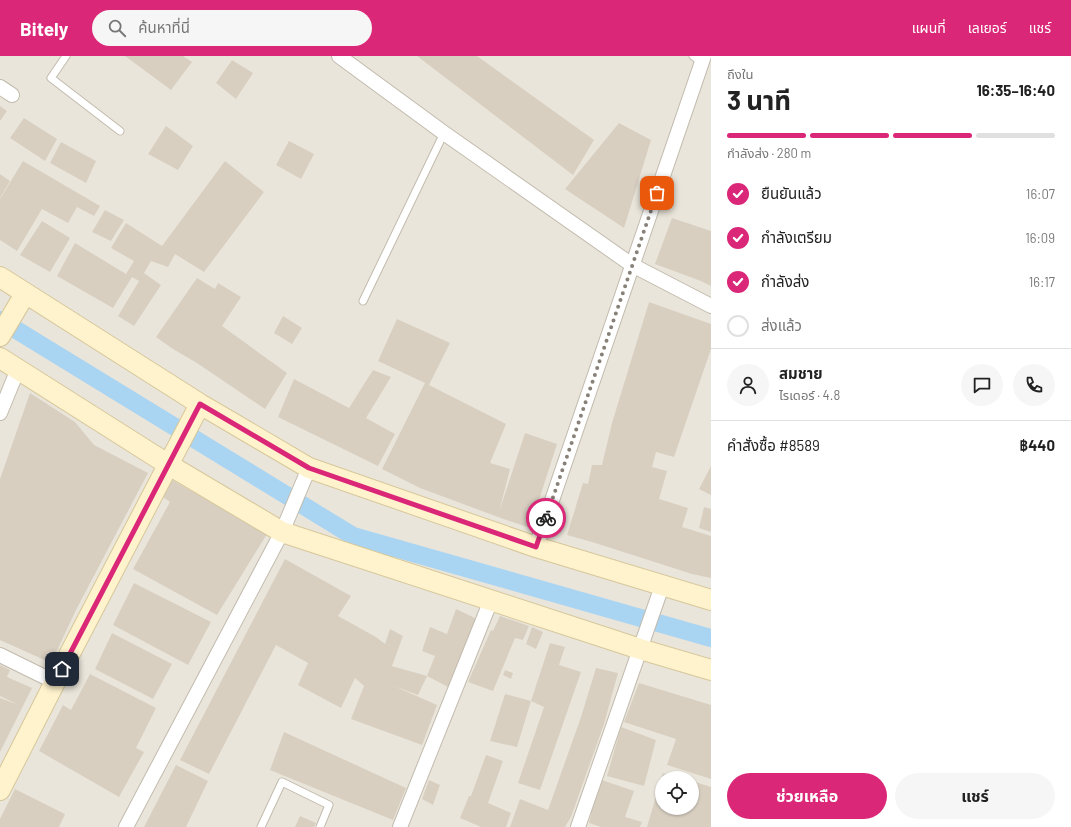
<!DOCTYPE html>
<html lang="th">
<head>
<meta charset="utf-8">
<style>
	:root { --surface:#fff; --page:#f6f6f6; --text:#222; --muted:#767676; --line:#e0e0e0; --accent:#db2777 }
	body { margin:0; font-family:Barlow,"Noto Sans Thai",sans-serif; background:var(--page); color:var(--text); height:100vh; display:flex; flex-direction:column; font-size:15px; white-space:nowrap }
	* { box-sizing:border-box; margin:0 }
	p { font-size:13px; color:var(--muted) }
	.icon { flex:none; width:22px; height:22px; fill:none; stroke:currentColor; stroke-width:2; stroke-linecap:round; stroke-linejoin:round }
	.map { position:relative; flex:1; overflow:hidden }
	.sheet { display:flex; flex-direction:column; background:var(--surface); width:360px }
	.sheet>* { flex:none }
	.buttons { position:absolute; left:655px; top:715px; display:grid; gap:8px }
	.buttons a { display:grid; place-items:center; width:44px; height:44px; border-radius:50%; background:var(--surface); box-shadow:0 1px 3px #0004; font-size:20px }
	.pin { position:absolute; display:grid; place-items:center; width:34px; height:34px; color:#fff; margin:-17px; border-radius:8px; box-shadow:0 2px 6px #0006 }
	.courier { position:absolute; display:grid; place-items:center; width:40px; height:40px; margin:-20px; border:3px solid #db2777; border-radius:50%; background:#fff; color:#222; box-shadow:0 1px 5px #0007 }
	.summary em { font-style:normal; font-weight:700 }
	.summary div { display:flex; flex-direction:column-reverse }
	.summary { display:flex; align-items:center; justify-content:space-between; height:68px; padding:0 16px }
	h1 { font-size:26px; font-weight:700; line-height:30px }
	.bar { display:grid; grid-template-columns:repeat(4,1fr); gap:6px 4px; align-content:center; height:48px; padding:0 16px }
	.bar i { height:5px; border-radius:3px; background:var(--line) }
	.bar .selected { background:var(--accent) }
	.bar p { grid-column:span 4 }
	.line { display:flex; align-items:center; gap:10px; padding:0 16px; border-top:1px solid var(--line) }
	.line div { flex:1 }
	.round { display:grid; place-items:center; flex:none; width:42px; height:42px; border-radius:21px; background:var(--page) }
	ol { padding:0 16px; list-style:none }
	li { display:flex; align-items:center; gap:12px; height:44px }
	li p { margin-inline-start:auto }
	li .icon { padding:4px; border-radius:50%; background:var(--accent); color:#fff; stroke-width:4 }
	li:last-child { color:var(--muted) }
	li i { width:22px; height:22px; border:2px solid var(--line); border-radius:50% }
	.action { display:flex; gap:8px; margin-top:auto; padding:8px 16px }
	.action a { flex:1; height:46px; border-radius:24px; background:var(--accent); color:#fff; font-size:16px; font-weight:700; line-height:46px; text-align:center }
	.action a+a { background:var(--page); color:var(--text) }
	header { display:flex; align-items:center; gap:24px; box-sizing:border-box; height:56px; padding:0 20px; background:var(--accent); color:#fff }
	header strong { font-size:19px }
	nav { display:flex; gap:22px; margin-inline-start:auto; font-size:14px }
	.search { width:280px; height:36px; background:var(--page); display:flex; align-items:center; gap:10px; box-sizing:border-box; padding:0 14px; border-radius:22px; color:var(--muted); font-size:15px }
	main { display:flex; flex:1; min-height:0 }
	.map>svg:first-child { display:block }
</style>
</head>
<body>
<header>
<strong>Bitely</strong>
<div class="search"><svg class="icon" aria-label="search" viewBox="0 0 24 24"><circle cx="10" cy="10" r="6"/><path d="M15 15l6 6"/></svg>ค้นหาที่นี่</div>
<nav><a>แผนที่</a><a>เลเยอร์</a><a>แชร์</a></nav>
</header>
<main>
<div class="map">
<svg width="711" height="771" viewBox="0 0 711 771">
	<rect width="100%" height="100%" fill="#f6f3ec"/>
	<!-- residential -->
	<path fill="#eae5da" fill-rule="evenodd" d="M0,0H711V771H0ZM662,722H692V752H662Z"/>
	<g fill="none" stroke-linecap="round" stroke-linejoin="round">
		<!-- canal -->
		<path stroke="#a9d4f2" stroke-width="18" d="M0,264L353,480L711,582"/>
	</g>
	<!-- building -->
	<path fill="#d8cfc1" d="M125,0H183L192,6L171,34Z
		M417,0H477L594,84L573,119Z
		M232,4L253,17L236,43L216,27Z
		M0,50L7,55L0,65Z
		M24,62L57,83L45,105L10,82Z
		M619,67L651,84L624,172L565,133Z
		M166,70L193,90L178,114L148,98Z
		M289,85L314,98L301,123L276,109Z
		M61,86L96,105L86,127L50,107Z
		M23,105L100,150L94,160L77,151L68,167L42,153L17,195L0,184V143Z
		M225,105L264,136L204,216L175,198L168,211L151,205L144,217L161,229L134,270L118,260L139,225L132,221L113,252L57,220L75,187L126,218L134,205L111,192L126,167L162,190Z
		M0,118L10,125L0,142Z
		M105,154L124,164L111,185L92,176Z
		M672,162L711,175V230L701,225L655,208Z
		M42,165L70,182L50,216L20,199Z
		M197,222L215,233L218,227L241,241L222,270L287,317L265,353L197,307L173,293L156,281Z
		M649,246L711,268V293L674,401L656,396L652,411L667,415L659,443L688,452L682,471L711,480V522L692,518L592,486L567,479L583,427L588,428L592,409H602L612,367Z
		M283,260L302,272L292,288L274,277Z
		M397,263L450,287L429,329L506,368L490,407L510,413L499,456L525,377L557,388L530,472L498,461L420,432L382,413L425,327L378,305Z
		M373,314L391,321L366,362L395,378L378,410L278,361L294,323L349,352Z
		M30,337L75,366L94,389L148,417L77,552L51,607L0,584V423Z
		M711,410V439L699,433Z
		M172,424L267,478L217,559L133,513L170,446L163,441Z
		M704,451L711,453V476L699,472Z
		M285,503L351,540L338,560L376,581L385,588L390,573L403,580L392,610L427,620L418,639L394,630L437,649L422,689L351,663L364,630L355,622L341,652L298,629L308,607L276,589L209,718L180,704Z
		M134,527L211,566L188,609L113,569Z
		M456,553L477,563L450,632L427,620L435,600L422,595L430,571L447,578Z
		M500,560L529,570L523,584L515,582L493,635L468,626L491,574L493,575Z
		M532,571L543,576L536,593L526,588Z
		M112,577L172,608L153,643L95,613Z
		M550,587L565,591L559,609L581,616L540,734L518,727L544,651L531,645Z
		M0,609L10,614L7,621L32,632L0,696V642L19,649L0,640Z
		M596,612L618,617L604,668L571,761L565,771H510L520,743L548,754L581,661Z
		M505,614L513,617L511,623L503,619Z
		M90,618L156,652L136,692L144,696L119,741L39,695L63,649L71,654Z
		M639,627L711,649V723L667,709L676,683L624,666Z
		M505,638L531,645L517,691L490,685Z
		M621,671L656,684L644,730L607,720Z
		M284,676L406,732L393,764L270,714Z
		M486,699L503,705L488,747L511,757L506,771H481L460,762L469,740H471Z
		M176,709L208,725L186,771H144Z
		M663,717L680,722H662V752H692V725L711,731V771H647Z
		M599,723L634,735L625,761L642,766L640,771H601L589,767Z
		M429,724L440,729L433,749L422,743Z
		M15,733L65,758L59,771H0V763Z
		M300,760L316,767L314,771H295Z"/>
	<g fill="none" stroke-linecap="round" stroke-linejoin="round">
		<!-- lane casing -->
		<g stroke="#c2bbae" stroke-width="9">
			<path id="lane" d="M66,0L51,22L120,75
				M693,0L702,7
				M363,245L444,77
				M261,771L282,726L329,749L320,771"/>
		</g>
		<!-- street casing -->
		<g stroke="#c2bbae" stroke-width="16">
			<path id="street" d="M339,0L444,77L632,209L711,250
				M0,31L12,39
				M0,357L18,313
				M536,491L704,0
				M0,599L55,626
				M126,771L282,476L309,412
				M400,771L491,544
				M578,771L662,530"/>
		</g>
		<!-- secondary casing -->
		<g stroke="#d6c79b" stroke-width="22">
			<path id="secondary" d="M0,221L200,348L309,412L536,491L711,544
				M0,280L25,238
				M0,302L169,409L282,476L640,593L711,614
				M0,734L55,626L200,348"/>
		</g>
		<!-- lane -->
		<use href="#lane" stroke="#fff" stroke-width="7"/>
		<!-- street -->
		<use href="#street" stroke="#fff" stroke-width="14"/>
		<!-- secondary -->
		<use href="#secondary" stroke="#fff3cd" stroke-width="20"/>
	</g>
	<g fill="none" stroke-linecap="round" stroke-linejoin="round">
		<!-- done -->
		<path stroke="#878178" stroke-width="4" stroke-dasharray="0 7.2" d="M546,462L657,137"/>
		<!-- route -->
		<path stroke="#db2777" stroke-width="5" d="M62,613L200,348L309,412L536,491L546,462"/>
	</g>
</svg>
<div class="buttons">
<a><svg class="icon" aria-label="locate" viewBox="0 0 24 24"><circle cx="12" cy="12" r="6"/><path d="M12 2v4M12 18v4M2 12h4M18 12h4"/></svg></a>
</div>
<div class="pin" style="left:657px;top:137px;background:#ea580c"><svg class="icon" aria-label="bag" viewBox="0 0 24 24"><path d="M5 8h14l-1 12H6zM9 8a3 3 0 0 1 6 0"/></svg></div>
<div class="pin" style="left:62px;top:613px;background:#1f2937"><svg class="icon" aria-label="home" viewBox="0 0 24 24"><path d="M3 11l9-7 9 7M6 9v11h12V9"/></svg></div>
<div class="courier" style="left:546px;top:462px"><svg class="icon" aria-label="bike" viewBox="0 0 24 24"><circle cx="6" cy="16" r="4"/><circle cx="18" cy="16" r="4"/><path d="M6 16l4-8h5l3 8M10 8l3 8H6M13 5h3"/></svg></div>
</div>
<section class="sheet">
<div class="summary"><div><h1>3 นาที</h1><p>ถึงใน</p></div><em>16:35–16:40</em></div>
<div class="bar"><i class="selected"></i><i class="selected"></i><i class="selected"></i><i></i><p>กำลังส่ง · 280 m</p></div>
<ol>
<li><svg class="icon" aria-label="check" viewBox="0 0 24 24"><path d="M5 12l5 5 9-10"/></svg>ยืนยันแล้ว<p>16:07</p></li>
<li><svg class="icon" aria-label="check" viewBox="0 0 24 24"><path d="M5 12l5 5 9-10"/></svg>กำลังเตรียม<p>16:09</p></li>
<li><svg class="icon" aria-label="check" viewBox="0 0 24 24"><path d="M5 12l5 5 9-10"/></svg>กำลังส่ง<p>16:17</p></li>
<li><i></i>ส่งแล้ว</li>
</ol>
<div class="line" style="height:72px"><a class="round"><svg class="icon" aria-label="person" viewBox="0 0 24 24"><circle cx="12" cy="8" r="4"/><path d="M4 21q1-7 8-7t8 7"/></svg></a><div><b>สมชาย</b><p>ไรเดอร์ · 4.8</p></div><a class="round"><svg class="icon" aria-label="chat" viewBox="0 0 24 24"><path d="M4 5h16v11H9l-5 4z"/></svg></a><a class="round"><svg class="icon" aria-label="phone" viewBox="0 0 24 24"><path d="M5 4h4l2 5-3 2q2 4 5 5l2-3 5 2v4C11 20 4 13 5 4z"/></svg></a></div>
<div class="line" style="height:52px"><div>คำสั่งซื้อ #8589</div><b>฿440</b></div>
<div class="action"><a>ช่วยเหลือ</a><a>แชร์</a></div>
</section>
</main>
</body>
</html>
